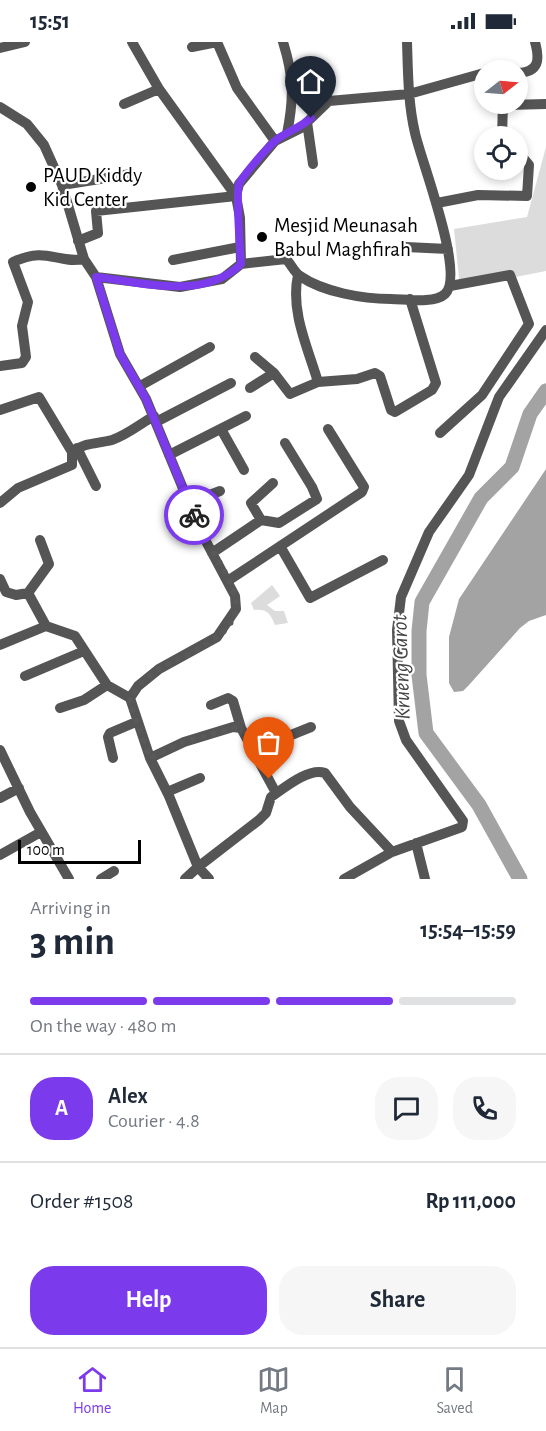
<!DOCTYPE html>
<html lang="en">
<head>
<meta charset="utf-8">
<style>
	:root { --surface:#fff; --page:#f6f6f7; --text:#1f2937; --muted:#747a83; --line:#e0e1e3; --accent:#7c3aed }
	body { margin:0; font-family:"Alegreya Sans",sans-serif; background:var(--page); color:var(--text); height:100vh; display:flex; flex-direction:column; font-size:22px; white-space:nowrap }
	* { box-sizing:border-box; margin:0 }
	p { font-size:20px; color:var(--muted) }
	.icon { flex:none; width:33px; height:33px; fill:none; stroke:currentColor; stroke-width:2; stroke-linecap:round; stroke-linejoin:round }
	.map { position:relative; height:837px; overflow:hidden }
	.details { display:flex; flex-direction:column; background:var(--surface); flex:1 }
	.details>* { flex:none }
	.needle { width:39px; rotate:73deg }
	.controls { position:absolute; left:474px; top:18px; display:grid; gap:12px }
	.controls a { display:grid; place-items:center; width:54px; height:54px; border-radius:50%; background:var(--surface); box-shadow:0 3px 9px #0003; font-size:30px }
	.scale { position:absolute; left:18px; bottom:15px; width:123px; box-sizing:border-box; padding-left:6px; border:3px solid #000; border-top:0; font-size:16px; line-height:21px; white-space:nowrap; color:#000; -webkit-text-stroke:4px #fff; paint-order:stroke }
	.pin { position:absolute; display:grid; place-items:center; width:51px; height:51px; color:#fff; margin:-62px -26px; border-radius:50% 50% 50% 0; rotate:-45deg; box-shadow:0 0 6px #0007 }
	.pin .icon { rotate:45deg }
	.courier { position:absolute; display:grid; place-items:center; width:60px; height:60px; margin:-30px; border:4px solid #7c3aed; border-radius:50%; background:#fff; color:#222; box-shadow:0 2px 8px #0007 }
	.head em { font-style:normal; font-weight:600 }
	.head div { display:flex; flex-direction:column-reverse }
	.head { display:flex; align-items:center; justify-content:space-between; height:102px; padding:0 30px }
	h1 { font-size:39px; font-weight:600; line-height:45px }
	.bar { display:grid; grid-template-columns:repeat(4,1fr); gap:9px 6px; align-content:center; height:72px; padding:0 30px }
	.bar i { height:8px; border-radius:4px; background:var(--line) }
	.bar .current { background:var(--accent) }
	.bar p { grid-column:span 4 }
	.line { display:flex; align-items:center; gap:15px; padding:0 30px; border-top:2px solid var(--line) }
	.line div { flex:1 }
	.round { display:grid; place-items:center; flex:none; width:63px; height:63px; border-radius:24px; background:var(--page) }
	.cta { display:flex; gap:12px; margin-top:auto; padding:12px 30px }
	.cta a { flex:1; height:69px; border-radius:24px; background:var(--accent); color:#fff; font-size:24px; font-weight:600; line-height:69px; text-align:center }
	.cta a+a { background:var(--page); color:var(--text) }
	.status { display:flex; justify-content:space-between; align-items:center; height:42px; padding:0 30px; background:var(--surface); direction:ltr }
	.status svg { height:16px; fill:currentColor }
	.tabs { display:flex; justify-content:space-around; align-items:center; height:84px; border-top:2px solid var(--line); background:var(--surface); font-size:16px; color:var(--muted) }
	.tabs a { display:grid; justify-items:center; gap:3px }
	.tabs .current { color:var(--accent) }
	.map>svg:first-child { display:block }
</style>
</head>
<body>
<div class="status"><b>15:51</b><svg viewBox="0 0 49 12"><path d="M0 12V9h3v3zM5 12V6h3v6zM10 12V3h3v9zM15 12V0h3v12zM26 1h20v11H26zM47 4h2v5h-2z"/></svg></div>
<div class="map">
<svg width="546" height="837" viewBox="0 0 546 837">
	<rect width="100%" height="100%" fill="#fff"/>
	<!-- green -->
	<path fill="#dcdcdc" d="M546,105V229L460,246L454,187L527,175Z
		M272,543L280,554L267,563L275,569H284L288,581L275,583C270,571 267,567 254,568L251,561Z"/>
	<!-- water -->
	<path fill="#a3a3a3" d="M546,427V573L529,579L520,586L469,643L463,649L454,650L449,641V595L459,557Z"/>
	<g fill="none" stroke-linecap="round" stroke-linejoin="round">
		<!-- river -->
		<path stroke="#a3a3a3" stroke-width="15" d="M520,837L479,763L426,691L419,633V589L422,560L481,456L512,425L530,372L546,349"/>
		<!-- minor -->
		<path stroke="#555" stroke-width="10" d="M283,0C294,35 294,56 287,92
			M192,5L217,0L237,46L275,99
			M0,6L25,0
			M518,31C539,30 540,18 535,0
			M124,62L159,47
			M503,63L546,62
			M0,65L27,82L44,103L62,143L84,217L96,235L120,312L146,357L201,490L235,554L236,567L217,595L159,627L138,644L130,656L150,716L169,754L198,825L185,837
			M307,80L313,122
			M502,94L503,62
			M62,143L131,132
			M437,161L478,153L527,154L529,123L524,117H518
			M78,199L98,191L96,169L236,154L159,47L132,0
			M406,205L448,207
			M173,218L240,205
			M241,222L240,176L236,154L239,142L275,99L301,86L329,59L409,52L484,31
			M298,233C290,269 308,306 318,340
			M96,235L180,245L222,237L241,222L286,217C291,222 294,230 300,234C323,250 363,257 391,257C405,257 434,262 445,252C466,233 421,119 415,91C408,61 408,30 407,0
			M255,315L274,331
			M0,324L22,321L26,315L22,284L28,260L13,220C48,204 55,222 84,217
			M140,344L210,305
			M250,346L274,331L290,352L318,340L357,337L375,331L380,334L391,368L395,370L432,348L436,341L410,257
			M0,368L39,355L72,410C85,400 97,402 112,398C127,393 140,382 154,374
			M156,380L231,341
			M221,387L244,428
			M440,391L482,353L529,282L510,233L450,244
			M77,406L96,444
			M169,413L246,374
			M0,461L18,446L72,423V410
			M189,461L220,449
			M261,478L251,461L273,441
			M280,504L310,556L383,518
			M212,511L261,478L279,481L317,457L312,445L285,401
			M0,537L6,550L16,553L28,551L46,584L75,594L107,643L130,656
			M229,538L362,450L364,445L328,387
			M28,551L49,522L40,498
			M0,603L46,584
			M25,634L84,609
			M211,663L228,656L233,659L241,686
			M60,666L84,658L107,643
			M0,708L30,770L69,837
			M254,708L311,685
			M113,716L108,695L110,691L136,680
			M150,716L184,700L233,685L241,686L276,751
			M167,750L200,736
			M0,756L19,746
			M416,801L425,837
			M0,813L41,790
			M101,837L114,829
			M209,837L198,825L259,778L266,771L271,755C284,746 309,725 325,731L350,765L392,810
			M344,837L392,810L462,785L463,779L406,698L399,679L397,588L401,555L429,490L469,433L499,355L546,288"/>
	</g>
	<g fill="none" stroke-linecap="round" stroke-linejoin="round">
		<!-- done -->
		<path stroke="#595959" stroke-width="6" stroke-dasharray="0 10.8" d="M194,473C205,501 225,524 234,552C248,593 184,612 159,627C147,634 138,645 130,656V662L150,716L184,700L237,685L241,686L269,737"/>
		<!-- route -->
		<path stroke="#7c3aed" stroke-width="8" d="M194,473L146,357L120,312L96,235C142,240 203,259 241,222C240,209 236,150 239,142C244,132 266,107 275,99C286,90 300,86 311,76"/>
	</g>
	<!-- markers -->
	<g fill="#000" stroke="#fff" stroke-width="2">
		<circle cx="31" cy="145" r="6"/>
		<circle cx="262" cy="195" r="6"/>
	</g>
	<g text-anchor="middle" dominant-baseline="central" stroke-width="4.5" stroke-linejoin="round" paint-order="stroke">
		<!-- poi labels -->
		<g font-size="21" fill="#000" stroke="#fff" text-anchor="start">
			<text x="43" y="133">PAUD Kiddy<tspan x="43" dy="24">Kid Center</tspan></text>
			<text x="274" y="183">Mesjid Meunasah<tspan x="274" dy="24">Babul Maghfirah</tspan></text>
		</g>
		<!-- water labels -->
		<g font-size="22" font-style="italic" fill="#444" stroke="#fff">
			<text transform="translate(401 625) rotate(-92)">Krueng Garot</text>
		</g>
	</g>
</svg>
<div class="controls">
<a><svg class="needle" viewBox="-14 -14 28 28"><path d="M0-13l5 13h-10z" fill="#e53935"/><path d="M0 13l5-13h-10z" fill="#747a83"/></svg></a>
<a><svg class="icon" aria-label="locate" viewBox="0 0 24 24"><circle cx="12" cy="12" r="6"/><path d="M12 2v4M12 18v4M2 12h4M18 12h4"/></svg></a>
</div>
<div class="scale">100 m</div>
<div class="pin" style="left:269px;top:737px;background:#ea580c"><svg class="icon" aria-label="bag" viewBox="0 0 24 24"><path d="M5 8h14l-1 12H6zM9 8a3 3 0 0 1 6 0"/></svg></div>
<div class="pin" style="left:311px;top:76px;background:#1f2937"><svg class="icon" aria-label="home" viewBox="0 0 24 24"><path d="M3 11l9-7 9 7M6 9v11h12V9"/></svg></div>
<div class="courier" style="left:194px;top:473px"><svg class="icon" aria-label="bike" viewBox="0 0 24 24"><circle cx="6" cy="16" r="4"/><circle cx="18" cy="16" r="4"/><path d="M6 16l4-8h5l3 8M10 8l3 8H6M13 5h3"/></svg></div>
</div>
<section class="details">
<div class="head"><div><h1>3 min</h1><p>Arriving in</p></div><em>15:54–15:59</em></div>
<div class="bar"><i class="current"></i><i class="current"></i><i class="current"></i><i></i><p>On the way · 480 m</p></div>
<div class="line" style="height:108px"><b class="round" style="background:var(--accent);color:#fff">A</b><div><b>Alex</b><p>Courier · 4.8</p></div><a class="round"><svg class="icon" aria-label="chat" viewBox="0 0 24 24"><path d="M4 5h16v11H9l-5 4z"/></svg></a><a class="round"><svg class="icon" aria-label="phone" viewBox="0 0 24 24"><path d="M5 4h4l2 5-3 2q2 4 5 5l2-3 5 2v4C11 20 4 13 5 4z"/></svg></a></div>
<div class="line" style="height:78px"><div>Order #1508</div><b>Rp 111,000</b></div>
<div class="cta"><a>Help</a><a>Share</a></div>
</section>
<nav class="tabs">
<a class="current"><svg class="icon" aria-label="home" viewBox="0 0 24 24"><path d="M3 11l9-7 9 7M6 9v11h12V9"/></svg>Home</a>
<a><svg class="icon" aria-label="map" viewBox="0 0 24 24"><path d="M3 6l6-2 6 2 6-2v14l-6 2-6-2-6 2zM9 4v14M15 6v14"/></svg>Map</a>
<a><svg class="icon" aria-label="saved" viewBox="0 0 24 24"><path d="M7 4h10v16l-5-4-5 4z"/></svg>Saved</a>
</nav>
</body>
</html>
